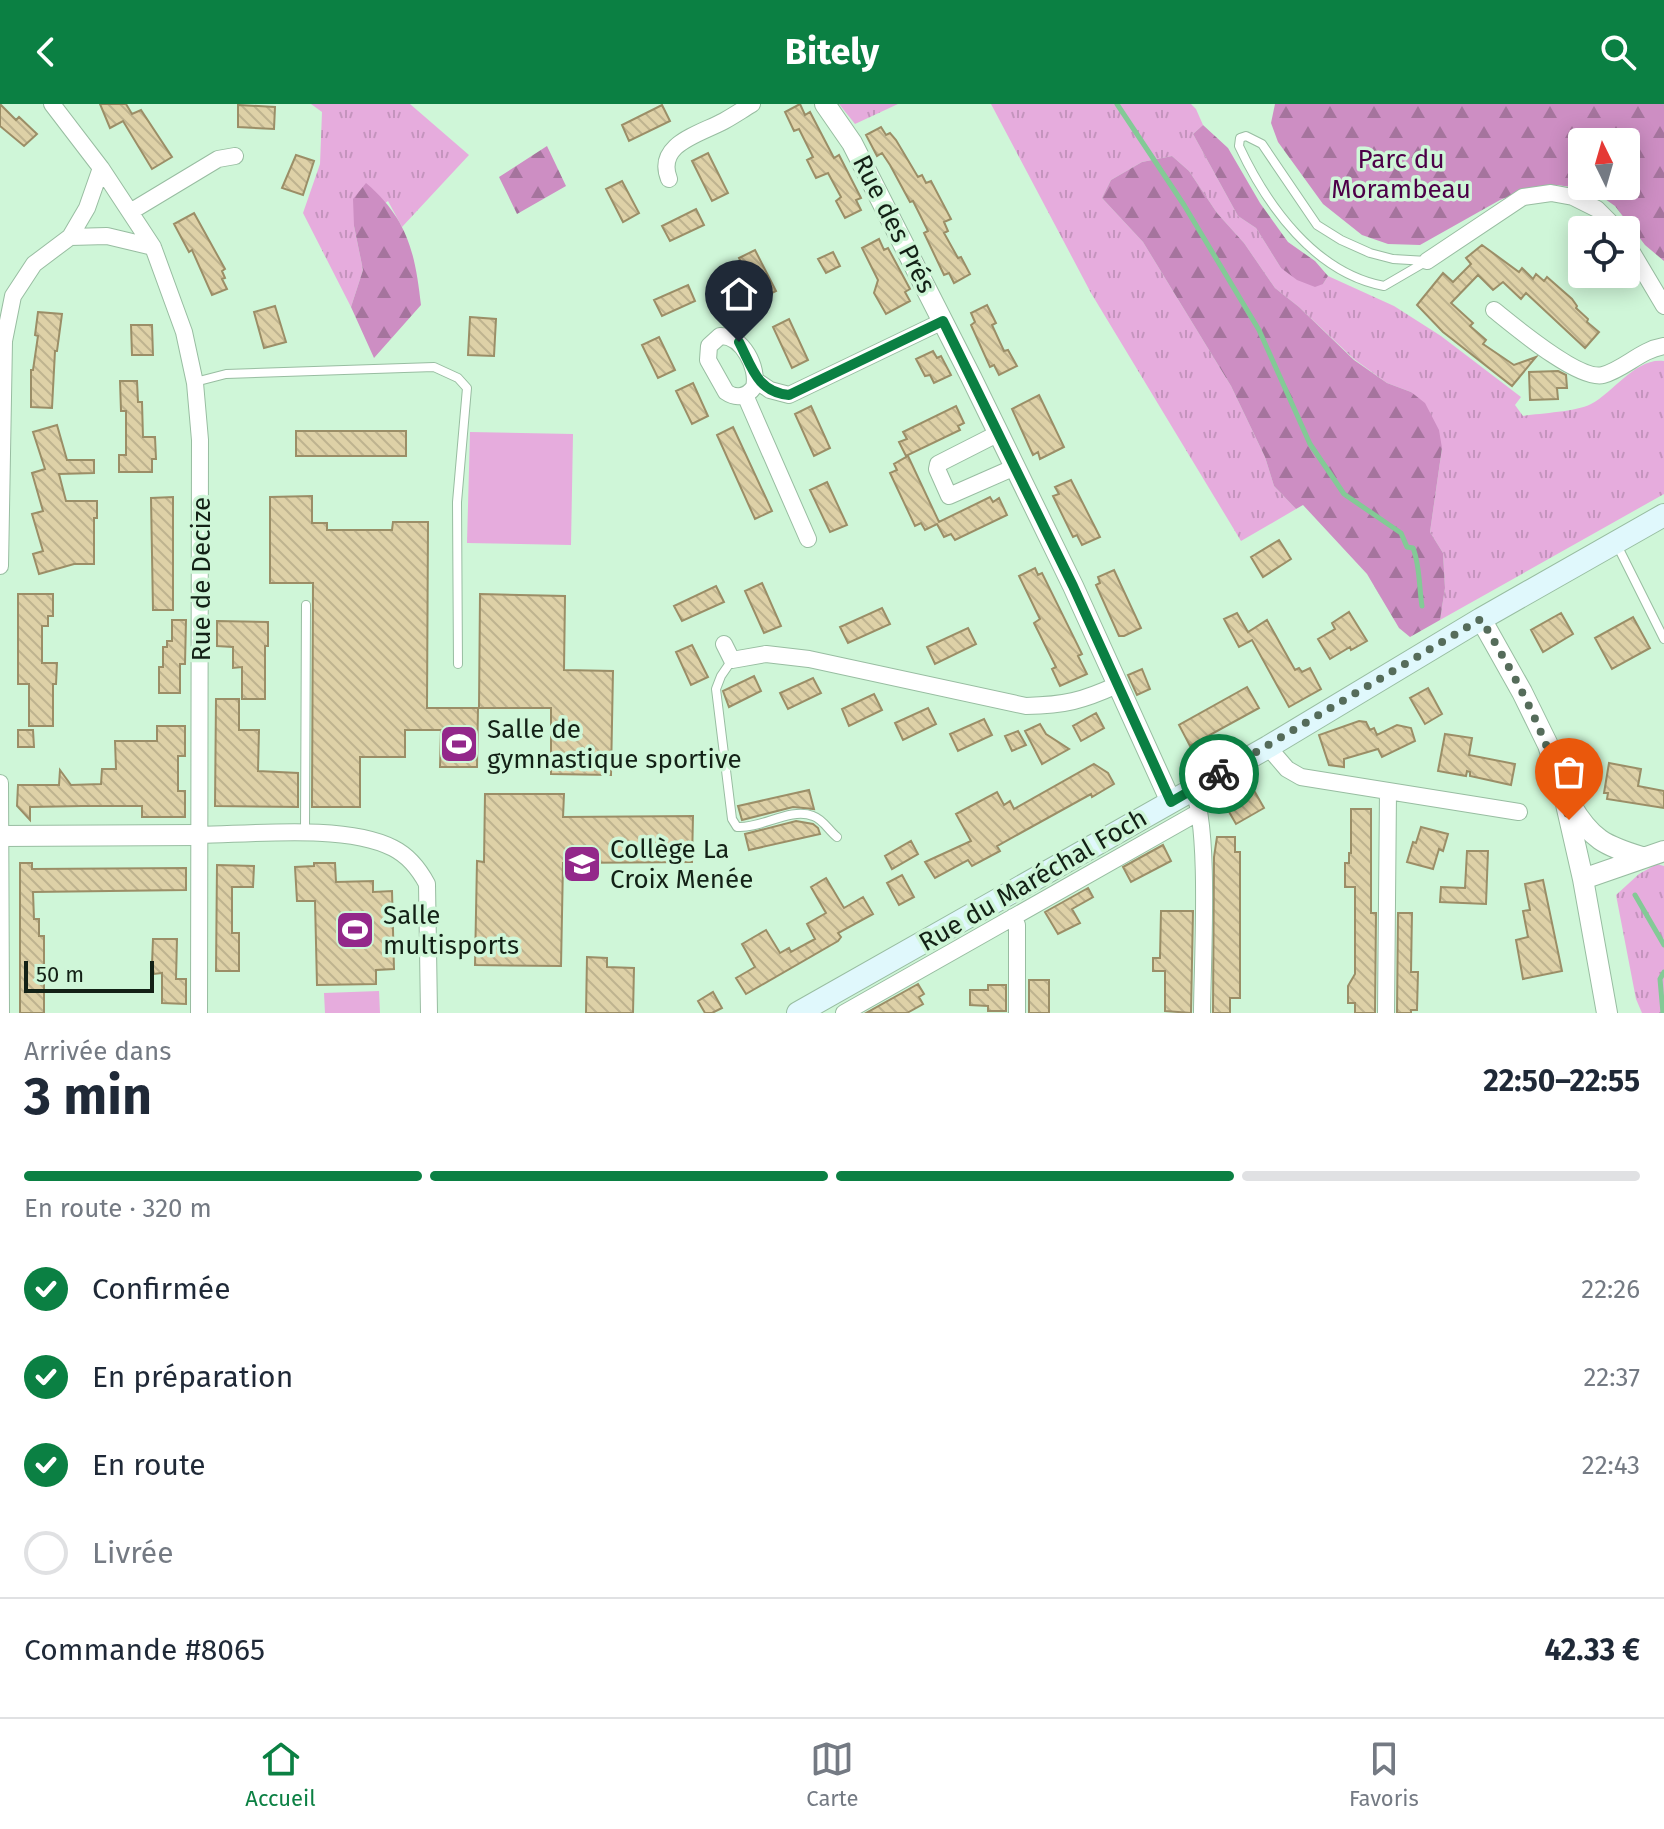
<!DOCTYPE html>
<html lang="fr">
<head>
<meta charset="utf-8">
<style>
	:root { --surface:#fff; --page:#f2f2f3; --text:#1f2937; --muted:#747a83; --line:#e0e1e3; --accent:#0b8043 }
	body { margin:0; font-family:"Fira Sans",sans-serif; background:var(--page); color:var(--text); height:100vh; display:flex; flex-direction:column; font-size:30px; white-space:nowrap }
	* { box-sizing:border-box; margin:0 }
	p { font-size:26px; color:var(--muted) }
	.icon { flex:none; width:44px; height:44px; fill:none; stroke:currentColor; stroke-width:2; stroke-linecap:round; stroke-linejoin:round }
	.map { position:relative; height:909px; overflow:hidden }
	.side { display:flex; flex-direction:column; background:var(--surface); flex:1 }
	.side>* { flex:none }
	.needle { width:52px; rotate:355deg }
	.controls { position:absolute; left:1568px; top:24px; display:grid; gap:16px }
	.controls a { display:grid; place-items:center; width:72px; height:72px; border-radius:8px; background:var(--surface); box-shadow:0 4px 20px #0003; font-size:40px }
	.scale { position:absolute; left:24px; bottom:20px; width:130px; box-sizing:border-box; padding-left:8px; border:4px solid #132116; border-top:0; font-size:22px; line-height:28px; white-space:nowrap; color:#132116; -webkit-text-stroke:6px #cff6d8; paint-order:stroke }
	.pin { position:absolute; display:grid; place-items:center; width:68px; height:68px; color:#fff; margin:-82px -34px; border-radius:50% 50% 50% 0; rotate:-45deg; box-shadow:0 0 8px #0007 }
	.pin .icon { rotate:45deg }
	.courier { position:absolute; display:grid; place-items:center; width:80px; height:80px; margin:-40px; border:6px solid #0b8043; border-radius:50%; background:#fff; color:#222; box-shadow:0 2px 10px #0007 }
	.summary em { font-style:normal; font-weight:700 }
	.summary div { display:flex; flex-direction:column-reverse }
	.summary { display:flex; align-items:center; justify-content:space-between; height:136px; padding:0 24px }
	h1 { font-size:52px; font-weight:700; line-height:60px }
	.bar { display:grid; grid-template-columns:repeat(4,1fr); gap:12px 8px; align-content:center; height:96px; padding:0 24px }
	.bar i { height:10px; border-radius:6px; background:var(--line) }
	.bar .current { background:var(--accent) }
	.bar p { grid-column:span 4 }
	.line { display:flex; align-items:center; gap:20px; padding:0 24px; border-top:2px solid var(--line) }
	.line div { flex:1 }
	ol { padding:0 24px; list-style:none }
	li { display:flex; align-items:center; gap:24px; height:88px }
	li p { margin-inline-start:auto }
	li .icon { padding:8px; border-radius:50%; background:var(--accent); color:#fff; stroke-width:4 }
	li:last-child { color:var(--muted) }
	li i { width:44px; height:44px; border:4px solid var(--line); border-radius:50% }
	header { display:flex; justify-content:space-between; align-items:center; height:104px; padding:0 24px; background:var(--accent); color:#fff; font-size:36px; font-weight:700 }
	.tab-bar { display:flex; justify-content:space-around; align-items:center; height:112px; border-top:2px solid var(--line); background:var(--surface); font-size:22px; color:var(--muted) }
	.tab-bar a { display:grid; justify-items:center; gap:4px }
	.tab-bar .current { color:var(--accent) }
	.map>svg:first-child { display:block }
</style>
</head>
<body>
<header><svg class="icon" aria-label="back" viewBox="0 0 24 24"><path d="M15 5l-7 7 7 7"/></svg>Bitely<svg class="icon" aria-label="search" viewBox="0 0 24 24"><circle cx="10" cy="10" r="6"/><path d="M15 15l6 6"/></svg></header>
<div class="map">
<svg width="1664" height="909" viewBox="0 0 1664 909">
	<defs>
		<pattern id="grass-tufts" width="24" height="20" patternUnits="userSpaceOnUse" patternTransform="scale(2)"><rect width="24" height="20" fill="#e6acdd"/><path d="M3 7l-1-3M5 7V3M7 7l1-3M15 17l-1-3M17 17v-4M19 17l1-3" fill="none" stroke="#c494bd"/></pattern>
		<pattern id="forest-firs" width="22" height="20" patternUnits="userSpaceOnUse" patternTransform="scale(2)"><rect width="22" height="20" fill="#cd8ec3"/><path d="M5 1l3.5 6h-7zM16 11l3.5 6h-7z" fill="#a5749d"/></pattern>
		<pattern id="building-back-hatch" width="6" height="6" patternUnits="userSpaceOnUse" patternTransform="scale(2)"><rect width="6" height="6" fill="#ded1a7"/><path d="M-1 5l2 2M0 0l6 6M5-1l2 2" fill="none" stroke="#beb38f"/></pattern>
	</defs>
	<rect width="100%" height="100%" fill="#cff6d8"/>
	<!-- grass -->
	<path fill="url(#grass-tufts)" d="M311,0H410L469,51L402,123L388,97L354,122L363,166L351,203L303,109L320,60L322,8Z
		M839,0H898L855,20Z
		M991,0H1191L1196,5L1203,21L1193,30L1238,112L1256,124L1281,164L1323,180L1328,172L1394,202L1441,232L1521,293L1515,301L1523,312C1541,309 1575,308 1591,300C1614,288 1636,253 1664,257V390L1440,516L1445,484L1443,449L1430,428L1442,344L1411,288L1387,279L1354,255L1299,203L1275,184L1244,139L1217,109L1189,67L1172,52L1142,58L1111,76L1102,94L1143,138L1231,282L1265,353L1274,382L1296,405L1241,437L1091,189Z
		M1657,760L1664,762V909H1642L1636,895L1616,791L1639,770Z"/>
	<!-- forest -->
	<path fill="url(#forest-firs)" fill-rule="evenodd" d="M1275,0H1664V157L1645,141L1615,102L1592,86L1557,81L1523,87L1500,96L1420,141L1388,140L1362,131L1323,100L1278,38L1271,19ZM1582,38H1626V82H1582Z
		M1203,21L1228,44L1260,99L1288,138L1315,157L1328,172L1323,180L1315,183L1297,176L1281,164L1256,124L1238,112L1193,30Z
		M547,42L566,82L517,110L499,73Z
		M1172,52L1189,67L1217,109L1244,139L1275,184L1299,203L1354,256L1387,279L1411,288L1425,299L1439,326L1442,344L1430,428L1443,449L1445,484L1440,516L1410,533L1399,524L1367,470L1303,401L1296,405L1274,382L1265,353L1231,282L1143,138L1102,94L1111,76L1142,58Z
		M366,79C408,115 415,149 421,201L374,254L351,203L363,166L354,122L353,95Z"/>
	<!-- pitch -->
	<path fill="#e6acdd" d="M470,328L573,330L571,441L467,439Z
		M379,887L380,909H325L324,889Z"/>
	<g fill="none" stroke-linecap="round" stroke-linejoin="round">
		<!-- stream -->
		<path stroke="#83ca96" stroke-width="5" d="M1117,0L1184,101L1259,226L1310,340L1344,390L1401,429L1407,443L1413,444C1420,461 1419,484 1422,502
			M1635,791L1664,841
			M1663,909L1660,875L1664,868"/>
	</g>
	<!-- building -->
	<path fill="url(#building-back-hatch)" stroke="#9b8e67" stroke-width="2" d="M0,0L16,16L19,13L37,30L24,42L0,22Z
		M100,0H126L132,10L141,6L172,53L152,65L123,17L110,24Z
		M800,0L805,11L810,8L834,54L839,51L861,94L856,96L861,106L845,114L836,97L841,93L828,69L816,74L807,56L813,53L799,25L794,27L785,8Z
		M238,1L275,3L274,25L238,23Z
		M662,1L670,17L629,37L622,21Z
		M881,23L886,31L890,29L896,36L918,73L922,71L926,79L931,77L951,115L944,118L948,127L944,129L958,154L961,153L970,170L954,179L949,169L944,171L924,129L928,127L913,97L910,98L890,61L882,49L877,52L866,31Z
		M708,49L728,89L712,97L692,57Z
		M296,51L314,57L303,91L282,84Z
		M622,77L639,109L623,118L606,85Z
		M696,105L704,121L670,137L662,122Z
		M194,109L225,165L222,167L225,174L222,175L227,185L212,191L192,146L189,148L174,120Z
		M879,135L884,146L888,144L910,185L905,188L910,197L886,210L874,189L878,176L862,144Z
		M1482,141L1519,168L1522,164L1533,175L1536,170L1544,177L1547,173L1572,195L1577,202L1576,204L1588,215L1587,218L1599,228L1585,244L1526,189L1521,195L1503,178L1493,186L1478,171L1451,199L1473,219L1470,222L1486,236L1483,240L1514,261L1536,253L1512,282L1443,228L1417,201L1443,169L1453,178L1471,160L1466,154Z
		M755,146L776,187L759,195L739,154Z
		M833,148L840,162L826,169L818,155Z
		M688,181L695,197L662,212L654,196Z
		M987,201L996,219L992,221L1004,247L1008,246L1017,262L999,271L994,261L990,263L971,221L975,218L971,209Z
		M275,202L286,238L264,244L254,208Z
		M38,208L62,210L57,247H55L52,304L31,303V266H33L38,232L35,231Z
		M470,213L496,215L494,252L468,251Z
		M789,215L808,256L792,264L773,223Z
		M131,221H152L153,251H132Z
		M659,233L675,266L658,274L642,241Z
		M933,247L937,254L941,252L951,271L934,279L930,271L925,272L916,255Z
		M1558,267L1566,271L1567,284H1557L1558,295L1530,296L1529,268Z
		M120,277H137L138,298H142L143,333H155L156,355H152V368H119V351H126V307H121Z
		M693,279L708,312L692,320L676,287Z
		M1039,291L1064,343L1040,355L1038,348L1033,351L1012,305Z
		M811,302L830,344L814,352L795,310Z
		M956,302L964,319L958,322L960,326L906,352L899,338L907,335L903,328Z
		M57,321L67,356H94V369L59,370L66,397H97V414H94V460H74L39,470L33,450L43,447L32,410L43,407L32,369L45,365L33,328Z
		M733,323L772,407L755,415L717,331Z
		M296,327H406V352H296Z
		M908,352L939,418L990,393L993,398L999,394L1007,411L955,436L951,430L944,433L937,420L925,426L921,419L915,422L890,369L897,366L894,360Z
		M1071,376L1100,433L1082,441L1077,431L1073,433L1053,392L1059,390L1055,383Z
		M827,378L847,421L830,428L810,386Z
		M312,392V419H327V426H392L393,418H428L427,604H478L477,663H440L441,626H405V653H360V703H312L313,479H270V393Z
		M173,393V506H153L151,394Z
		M1279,436L1291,455L1263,473L1251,453Z
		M1035,464L1038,471L1042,469L1082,550L1078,552L1087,570L1060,582L1052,565L1056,563L1034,519L1040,515L1019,472Z
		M1114,466L1141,524L1124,532H1119L1096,481L1100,479L1098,473Z
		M762,479L781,522L764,529L745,487Z
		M716,482L724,498L682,517L674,502Z
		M18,490H53V512H48V522H42V559H57L56,580H53V622H29V580H18Z
		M480,490L565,492L564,566L613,567L611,671L551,670V604H479Z
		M882,504L890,520L848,539L840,523Z
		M1349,508L1367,537L1351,546L1350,543L1330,555L1318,535L1335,525L1332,519Z
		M1237,509L1248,528L1267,516L1295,566L1299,564L1302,568L1310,564L1321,585L1289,603L1252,536L1239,543L1224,515Z
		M1561,509L1573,530L1543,548L1531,526Z
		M1633,513L1650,544L1612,565L1595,534Z
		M172,516H186L185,560H180V589H159V563H163V543H167V537H172Z
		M217,517L268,518V542H265V595H242V563L233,564V543L217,542Z
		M968,524L976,540L935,560L927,543Z
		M692,541L708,573L691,581L676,548Z
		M1142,565L1150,585L1137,591L1128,571Z
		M754,572L761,587L729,603L723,587Z
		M813,574L821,589L788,605L780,589Z
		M1247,583L1259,604L1190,642L1179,621Z
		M1428,584L1442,610L1425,620L1410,594Z
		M874,590L882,606L849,622L842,605Z
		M216,595H239V626H259L258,667L298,669V703L215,702Z
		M928,604L936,620L903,636L895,619Z
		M1096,609L1104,624L1081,637L1073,622Z
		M984,615L992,631L958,647L950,630Z
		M1359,617L1366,618L1370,626L1374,624L1377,631L1397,621L1411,624L1415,637L1382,653L1378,645L1344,655V663L1329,661L1319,631Z
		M1040,620L1046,630L1069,645L1042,660L1025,627Z
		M157,622H185V652H178V687H185V713H142V702H82L30,703V716L17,702L18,681H59L60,666L71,681L101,680L102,665H116L115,637H157Z
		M18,626H33L34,643H18Z
		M1018,627L1026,641L1012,647L1005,632Z
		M1445,630L1472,634L1469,651L1515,660L1511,681L1470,672V668L1467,667L1466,672L1438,667Z
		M1609,659L1641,665L1638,682L1664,687V704L1607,695L1608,689H1604Z
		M1094,660L1108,669L1114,680L1092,693L1091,690L997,742L1000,747L972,762L968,756L935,774L925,758L971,737L956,710L997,688L1004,701L1010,697L1014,705Z
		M1252,683L1264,704L1236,720L1224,699Z
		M809,686L814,705L793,703L742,716L738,702Z
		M485,690H564L563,713L693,712L692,758L563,759L561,862L475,861L477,757L484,758Z
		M1351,705H1371V809H1376L1375,909H1355V899H1348V882L1355,870V783H1345V759H1349V749H1351Z
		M796,717L813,720L818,724L820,730L749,746L745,730Z
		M1421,723L1448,730L1443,747L1439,745L1433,765L1407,758L1413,738L1416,739Z
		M1217,733H1235V748H1240V894H1230V909H1213L1214,753Z
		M911,737L918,750L892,765L885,752Z
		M1163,741L1171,757L1131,778L1123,763Z
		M1467,747H1488L1486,800L1440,798L1441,783L1465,784Z
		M20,759H32V765L186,764V786L33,788L34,815H39V832H44V909H20Z
		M314,759H335L336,778L373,777V788L392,787L394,865L376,866V880L317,881L315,797H297L295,763L314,762Z
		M217,761L254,762L253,783H232V829H239V867H216Z
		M902,771L914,793L899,801L887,779Z
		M826,774L844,804L863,793L873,810L838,829L841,833L838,837L746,890L736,874L755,863L742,840L766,826L780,849L789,844L791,848L815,835L807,820L826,809L811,783Z
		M1543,776L1562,867L1523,875L1516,836L1528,833L1523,807L1530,806L1525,780Z
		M1088,784L1093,793L1072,805L1080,819L1058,830L1045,808Z
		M1161,807H1193L1191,909L1165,907V867H1153V854H1160Z
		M1398,809H1412L1411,868H1418L1417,906H1411V909H1397Z
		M153,835H177L176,875H186V900L162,899V869L154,870L152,861Z
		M587,853L607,854V863L634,864L633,909H586Z
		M1029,876H1049V909H1029Z
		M918,880L924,890L919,893L923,900L907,909H866Z
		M988,881H1006V907H988V902L970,901V886H988Z
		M713,888L722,904L712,909H705L698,897Z"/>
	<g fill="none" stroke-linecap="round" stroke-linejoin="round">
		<!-- service casing -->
		<g stroke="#98bda1" stroke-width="10">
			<path id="service" d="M1246,32L1262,40L1317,121L1341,136L1370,149L1393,155L1427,157L1384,182C1315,169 1267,102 1239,42L1240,34Z
				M195,278L226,270L434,263L458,274L467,284L457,398L458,560
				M1616,439L1664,535
				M732,556L721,572L716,585L732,715L737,723C761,725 790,703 813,712C823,715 829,727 837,733
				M305,728L306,501"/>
		</g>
		<!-- minor casing -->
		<g stroke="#98bda1" stroke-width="18">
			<path id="minor" d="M52,0L101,64L153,143L184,228L195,279L200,336L199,909
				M669,75C655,40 700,30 724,17C733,12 742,6 752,0
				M130,108L218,55L235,52
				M70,133L107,132L153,143
				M1626,138L1664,202
				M1427,157L1523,93L1551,89L1573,93L1597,105L1618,126
				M1494,206C1514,222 1579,277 1603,271C1625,265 1640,246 1664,242
				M720,232C742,231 759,264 754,283C747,293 736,295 726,288L708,256L709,242Z
				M755,276L770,286L789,291L943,217
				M745,291L808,435
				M999,329L938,360L937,365L949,392L1015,363
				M0,462L4,237L13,192L34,160L70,133L87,104L101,64
				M724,540L732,556L766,550L809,555L1026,602C1065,601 1082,597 1117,581
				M1268,643L1287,665L1301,673L1519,708
				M0,679L1,909
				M1192,685C1211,716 1202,865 1202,909
				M200,731C253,730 347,720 393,744C409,752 419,765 427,780L429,909
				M1013,813L1017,821V909
				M844,909L1199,708
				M1386,909L1388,687"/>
		</g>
		<!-- tertiary casing -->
		<g stroke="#98bda1" stroke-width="22">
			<path id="tertiary" d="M825,0L852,39L971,273L1073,482L1171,698
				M1481,515L1522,588L1548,641L1563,687L1583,775L1607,909
				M1571,701C1591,735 1605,742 1642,753
				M0,732L200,731
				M1583,775L1664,747"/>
		</g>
		<!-- secondary casing -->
		<g stroke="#98bda1" stroke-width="24">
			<path id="secondary" d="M798,909L1268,643L1481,515L1664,411"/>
		</g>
		<!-- service -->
		<use href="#service" stroke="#fff" stroke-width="8"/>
		<!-- minor -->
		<use href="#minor" stroke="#fff" stroke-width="16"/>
		<!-- tertiary -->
		<use href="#tertiary" stroke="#fff" stroke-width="20"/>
		<!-- secondary -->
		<use href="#secondary" stroke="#e0f8fc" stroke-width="22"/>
	</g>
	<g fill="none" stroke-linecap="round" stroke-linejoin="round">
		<!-- done -->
		<path stroke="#556c5a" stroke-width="8" stroke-dasharray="0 14.4" d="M1219,670L1481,515C1521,582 1552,639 1569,716"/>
		<!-- route -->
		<path stroke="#0b8043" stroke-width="10" d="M739,238C752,263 757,288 789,291L943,217L1073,482L1171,698L1219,670"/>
	</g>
	<!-- icons -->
	<defs>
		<g id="stadium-square" transform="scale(2)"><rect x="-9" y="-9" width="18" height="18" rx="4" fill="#93278a" stroke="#cff6d8"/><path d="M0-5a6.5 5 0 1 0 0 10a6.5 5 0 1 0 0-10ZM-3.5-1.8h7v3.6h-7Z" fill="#fff"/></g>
		<g id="school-square" transform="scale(2)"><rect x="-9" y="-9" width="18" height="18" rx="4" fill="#93278a" stroke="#cff6d8"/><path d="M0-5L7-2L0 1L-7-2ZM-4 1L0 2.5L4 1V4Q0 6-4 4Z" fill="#fff"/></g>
	</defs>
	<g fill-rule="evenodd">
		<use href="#stadium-square" x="459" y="640"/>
		<use href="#school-square" x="582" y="760"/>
		<use href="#stadium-square" x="355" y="826"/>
	</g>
	<g text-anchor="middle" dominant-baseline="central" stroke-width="7" stroke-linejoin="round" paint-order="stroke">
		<!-- park labels -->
		<g font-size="26" fill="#4d0048" stroke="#cff6d8">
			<text x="1401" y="55">Parc du<tspan x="1401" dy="30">Morambeau</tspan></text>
		</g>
		<!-- street labels -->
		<g font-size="26" fill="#132116" stroke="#cff6d8">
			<text transform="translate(894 120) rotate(63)">Rue des Prés</text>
			<text transform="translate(201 475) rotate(-90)">Rue de Decize</text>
			<text transform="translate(1033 776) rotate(-30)">Rue du Maréchal Foch</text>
		</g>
		<!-- poi labels -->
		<g font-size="26" fill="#132116" stroke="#cff6d8" text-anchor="start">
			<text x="487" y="625">Salle de<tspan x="487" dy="30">gymnastique sportive</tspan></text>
			<text x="610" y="745">Collège La<tspan x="610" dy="30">Croix Menée</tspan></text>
			<text x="383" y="811">Salle<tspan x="383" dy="30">multisports</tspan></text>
		</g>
	</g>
</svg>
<div class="controls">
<a><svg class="needle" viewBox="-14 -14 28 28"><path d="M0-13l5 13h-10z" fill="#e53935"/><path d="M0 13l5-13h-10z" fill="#747a83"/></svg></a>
<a><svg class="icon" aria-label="locate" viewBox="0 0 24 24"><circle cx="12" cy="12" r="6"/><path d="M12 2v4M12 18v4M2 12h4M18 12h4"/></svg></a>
</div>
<div class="scale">50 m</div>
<div class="pin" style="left:1569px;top:716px;background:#ea580c"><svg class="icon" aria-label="bag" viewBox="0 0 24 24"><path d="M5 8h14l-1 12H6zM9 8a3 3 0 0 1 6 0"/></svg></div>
<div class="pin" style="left:739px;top:238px;background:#1f2937"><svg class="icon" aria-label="home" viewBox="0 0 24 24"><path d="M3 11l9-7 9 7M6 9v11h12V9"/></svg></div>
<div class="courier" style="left:1219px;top:670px"><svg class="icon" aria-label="bike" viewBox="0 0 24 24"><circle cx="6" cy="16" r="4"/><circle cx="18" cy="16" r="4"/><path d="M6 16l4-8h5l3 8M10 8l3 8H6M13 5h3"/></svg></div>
</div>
<section class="side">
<div class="summary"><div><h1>3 min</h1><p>Arrivée dans</p></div><em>22:50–22:55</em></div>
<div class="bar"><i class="current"></i><i class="current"></i><i class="current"></i><i></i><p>En route · 320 m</p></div>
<ol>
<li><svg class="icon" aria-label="check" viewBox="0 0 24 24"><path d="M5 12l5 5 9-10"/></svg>Confirmée<p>22:26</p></li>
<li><svg class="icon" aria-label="check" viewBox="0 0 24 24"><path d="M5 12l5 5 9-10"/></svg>En préparation<p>22:37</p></li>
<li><svg class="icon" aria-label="check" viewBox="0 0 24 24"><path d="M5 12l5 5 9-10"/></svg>En route<p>22:43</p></li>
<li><i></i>Livrée</li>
</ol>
<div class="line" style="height:104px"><div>Commande #8065</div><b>42.33 €</b></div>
</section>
<nav class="tab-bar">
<a class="current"><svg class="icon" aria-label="home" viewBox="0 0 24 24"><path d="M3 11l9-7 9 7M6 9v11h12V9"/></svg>Accueil</a>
<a><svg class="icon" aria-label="map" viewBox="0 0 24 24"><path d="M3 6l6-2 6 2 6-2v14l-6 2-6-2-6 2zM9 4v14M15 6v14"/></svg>Carte</a>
<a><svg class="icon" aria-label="saved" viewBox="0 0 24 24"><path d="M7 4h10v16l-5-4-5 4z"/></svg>Favoris</a>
</nav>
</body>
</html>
